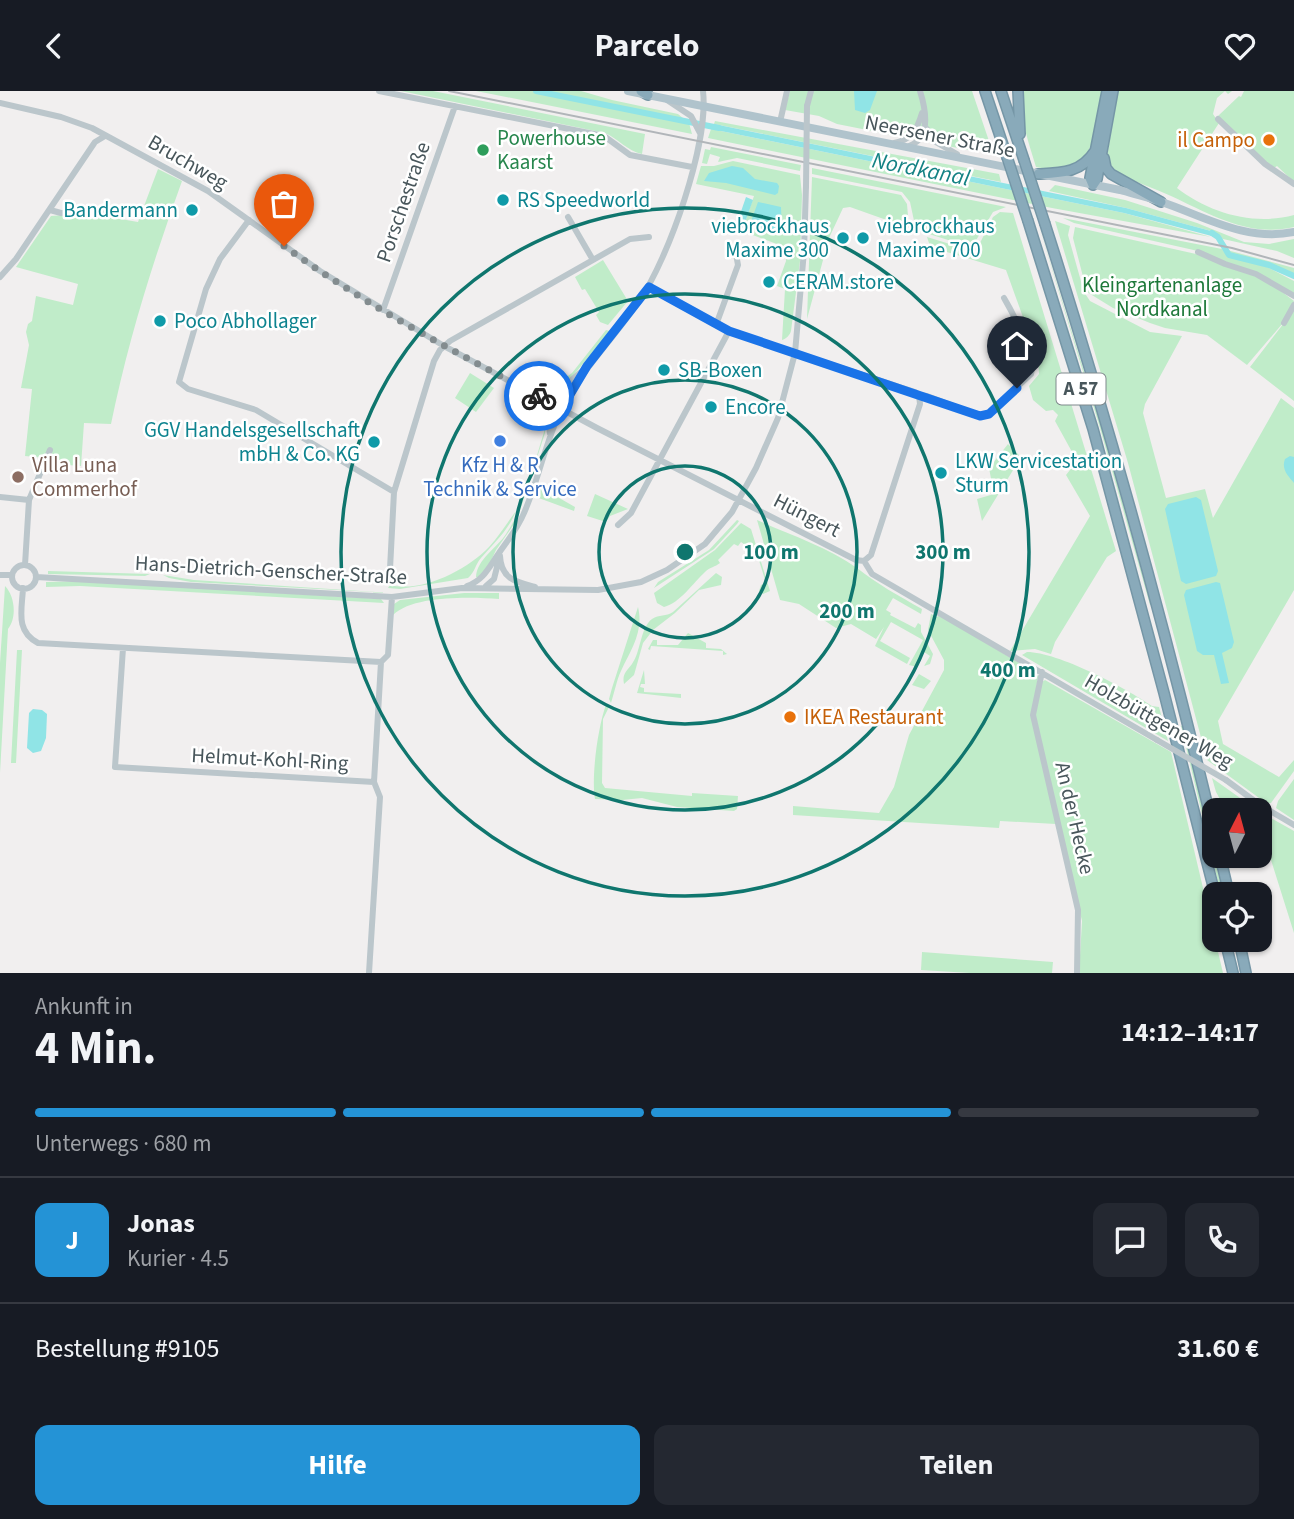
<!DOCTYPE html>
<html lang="de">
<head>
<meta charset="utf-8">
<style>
	:root { --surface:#171b24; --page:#242831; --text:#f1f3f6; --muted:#9ea1a6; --line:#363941; --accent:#2493d6 }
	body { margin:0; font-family:"Source Sans 3",sans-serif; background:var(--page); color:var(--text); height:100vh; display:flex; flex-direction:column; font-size:26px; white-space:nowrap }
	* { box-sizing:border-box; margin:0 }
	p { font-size:23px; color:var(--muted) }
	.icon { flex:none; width:38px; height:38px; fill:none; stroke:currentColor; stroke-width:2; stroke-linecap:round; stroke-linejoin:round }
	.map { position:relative; height:882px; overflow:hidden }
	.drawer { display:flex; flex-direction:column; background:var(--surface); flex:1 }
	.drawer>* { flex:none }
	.needle { width:46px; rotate:6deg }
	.fabs { position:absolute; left:1202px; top:707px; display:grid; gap:14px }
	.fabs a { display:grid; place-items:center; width:70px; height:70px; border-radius:14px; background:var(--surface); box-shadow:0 2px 5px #0004; font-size:35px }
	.pin { position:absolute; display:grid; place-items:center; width:60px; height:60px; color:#fff; margin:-72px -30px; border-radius:50% 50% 50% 0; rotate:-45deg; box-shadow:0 0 7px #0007 }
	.pin .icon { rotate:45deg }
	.courier { position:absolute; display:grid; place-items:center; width:70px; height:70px; margin:-35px; border:5px solid #1a73e8; border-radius:50%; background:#fff; color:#222; box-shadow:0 2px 9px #0007 }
	.headline em { font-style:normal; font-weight:700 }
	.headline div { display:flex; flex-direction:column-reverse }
	.headline { display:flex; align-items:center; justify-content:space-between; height:119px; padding:0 35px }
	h1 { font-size:46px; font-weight:700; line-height:52px }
	.bar { display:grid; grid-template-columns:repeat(4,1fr); gap:10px 7px; align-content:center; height:84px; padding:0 35px }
	.bar i { height:9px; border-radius:5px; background:var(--line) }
	.bar .on { background:var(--accent) }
	.bar p { grid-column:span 4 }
	.line { display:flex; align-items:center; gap:18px; padding:0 35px; border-top:2px solid var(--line) }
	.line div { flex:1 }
	.round { display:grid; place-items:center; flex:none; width:74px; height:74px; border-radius:14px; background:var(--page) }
	.primary-button { display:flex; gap:14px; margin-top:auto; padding:14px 35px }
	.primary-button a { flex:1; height:80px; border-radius:14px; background:var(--accent); color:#fff; font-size:28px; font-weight:700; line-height:80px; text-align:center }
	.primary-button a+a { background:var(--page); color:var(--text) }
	header { display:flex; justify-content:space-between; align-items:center; height:91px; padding:0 35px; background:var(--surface); font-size:32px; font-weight:700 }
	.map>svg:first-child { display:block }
</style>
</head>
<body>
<header><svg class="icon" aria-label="back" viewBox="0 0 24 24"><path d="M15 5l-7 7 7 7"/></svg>Parcelo<svg class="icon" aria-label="heart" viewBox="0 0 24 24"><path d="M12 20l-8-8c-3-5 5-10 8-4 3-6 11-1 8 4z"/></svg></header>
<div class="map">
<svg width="1294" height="882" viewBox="0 0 1294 882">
	<rect width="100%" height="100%" fill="#f1efef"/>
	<!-- green -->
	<path fill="#c0ecc9" d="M401,0H433L645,43L642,63C627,60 619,48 605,42Z
		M476,0H581L612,9L678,23L689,32L692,43Z
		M790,0H972L989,50L978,61L837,33L819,25L785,19Z
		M1021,0H1103C1095,45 1095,88 1036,76C1028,50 1020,27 1021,0Z
		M1117,0H1232L1228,3L1225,0L1217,7L1213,23L1219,32L1177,97C1209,122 1254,135 1294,124V136C1249,147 1210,123 1171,105C1154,97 1137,92 1121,84L1112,76L1107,67Z
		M1244,0H1294V91L1277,75L1274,77L1266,71L1218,25L1239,5L1241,6Z
		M715,30L999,83L1001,91L714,33Z
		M711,38L1124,122L1211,146L1052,117L708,47Z
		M711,56L801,74L800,80L737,67L718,71L720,66L710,63L707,73L702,72L705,58L710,59Z
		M733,70L800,84L802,104L800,170L791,240C790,244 786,248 782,249L785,198L777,195L786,170L785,156L742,140L754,105L696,93L701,75H714Z
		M812,77L1006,116L993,121L975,151L961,153L916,139L910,111L902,101L812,83Z
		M158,78L182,90C153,170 128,250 111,333L84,332L81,375L55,373V368L25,365L32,298L21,297L29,254L26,241L28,233L32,230L36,205L73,214L78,193L16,176L51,125L104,121L103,125L138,131Z
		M812,86L901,104L907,113L909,137L850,116L843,117L829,147L807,228Z
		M1055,94L1125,109L1197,132L1244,151L1269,153L1294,148V167L1277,160L1223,148L1211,140L1126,117L1049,100Z
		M1000,121L1013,122L1116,460L1107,466L1055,551L1051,563L1035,558L1010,560L1090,425L1066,384L1077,370L1055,330L1058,324L1053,319L1046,320L1033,309L1029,295L1039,283L1038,268L1006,179L937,158H931L927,146L963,157H970L979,154L993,126Z
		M1063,127L1222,158L1228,166L1267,176L1294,190V204L1198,160L1074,132Z
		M1055,130L1070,135L1068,144L1084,201L1090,210L1150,241L1182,245L1145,313L1143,322L1166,407L1205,398L1213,427L1281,307L1294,317V499L1218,630L1223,653L1279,686L1294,669V680L1271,712H1266L1207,669L1128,372Z
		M1038,132L1105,348L1151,514H1150L1100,337Z
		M1075,136L1205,165L1242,179L1273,194L1294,210L1283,232L1247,274L1207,244L1165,237L1150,232L1113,217L1087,201L1073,147Z
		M1227,159L1294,177V183L1269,172L1232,163Z
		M603,169L628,210L608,234L600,231L596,224L599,221L585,198L582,199L575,186Z
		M1294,219V310L1250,276Z
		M606,239L610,240L572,286L557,298L558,292L572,282Z
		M470,282L494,297L476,321L455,307Z
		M546,327L545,342L517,429L496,459L488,476L479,487L476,486C477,468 497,457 506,443C526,413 533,375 544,341Z
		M1008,353L1021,366L982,430L977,408L994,403L989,377Z
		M540,396L575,416L574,420L536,406Z
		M595,403L628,418L610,425L606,431L587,425Z
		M516,420C508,440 494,452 481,467C475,474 475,481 468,487L400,498L388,497L390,494C422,502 467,479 489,456C499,445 507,432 516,420Z
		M737,429L739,430L737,433L714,458L654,497L658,491L709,459Z
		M757,429C790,444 828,456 857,477C877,493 899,505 922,518L921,523L893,507L886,519L891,522L890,524L915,537L918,532L921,534V541L933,563L930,573L924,575L930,565L924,561L917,576L909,574L923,549L891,531L880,550L910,567L907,573L875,555L884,536L876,548L851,533L836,537L799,513L780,509Z
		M741,432L751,438L770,500L763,503L759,500L761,494L766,492L757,463L752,464L754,460L741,451L738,455L734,453L718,469L720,472C715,476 710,476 705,481C693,492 680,512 664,516L657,512L654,502L715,459Z
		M48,480L150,483L145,485L48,483Z
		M716,482L722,486L721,494L699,499L675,522L653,539L643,552L634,584L624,593C622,583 626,581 632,573C641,561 640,537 652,528C659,523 666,526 673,521Z
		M163,484L194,489L391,502L191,491L169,487Z
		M81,490L381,508L384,512L80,495L46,496V491Z
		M5,495C15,505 17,527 8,538L0,682V572Z
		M464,502H499V508C471,506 414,504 393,524L394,513L400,509Z
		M638,516C644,541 631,558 621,580C617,588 614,603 611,612L609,608L612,597Z
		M931,523L937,526L939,524L1036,582L1038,586L1032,623L1056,733L1000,730L999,737L793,724V715L879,722L894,696L909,644L944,579V569L928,539Z
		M688,542L706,552V557L721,558L727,563L723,564V560L651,555L650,559L648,558L653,549H657V554H678Z
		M17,559H22L16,672H11Z
		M1027,561C1058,561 1126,597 1152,615L1159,616L1168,650L1022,564Z
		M644,579L645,593H641L640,596L644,597V601L681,603V607L637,602Z
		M919,583L931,590L924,598L912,594Z
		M1045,589L1171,661L1223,882H1079L1082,830L1035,622L1042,591Z
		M606,614H610L603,628L602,692L605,697L692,705V702L738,705L737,718L734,720L677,716L642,707L622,709L595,708C591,686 598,635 606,614Z
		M1181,635H1183L1223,803H1221Z
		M1212,687L1257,719H1226L1216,701Z
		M1294,688V729L1276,717L1278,710Z
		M1260,721L1294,740V842L1271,769L1260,764Z
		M922,861L1053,871L1052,882H970L921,879Z"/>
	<!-- water -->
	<path fill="#90e4e6" d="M854,0H877L870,19L865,22L855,19Z
		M714,33L1126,117L1211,140L1223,148L1124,122L711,38Z
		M732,75L743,77L755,88L777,92L779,95L778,102L775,104L726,92L704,90L709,82Z
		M746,106L753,109L743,137L736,135Z
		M758,111L781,116L782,140L776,141L750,133Z
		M1290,365L1294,366V392C1288,385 1281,378 1285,368Z
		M1196,406L1201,409L1218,480L1216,485L1186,493L1181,490L1165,418L1168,413Z
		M1216,491L1220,492L1234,551L1232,557L1222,562L1229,592L1221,593L1214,564H1203L1197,560L1184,504L1186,499Z
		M33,618L42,619L47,623L46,647L41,660L33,662L27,657L29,622Z"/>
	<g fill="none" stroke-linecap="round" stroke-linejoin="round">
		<!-- canal -->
		<path stroke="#90e4e6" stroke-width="6" d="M536,0L719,37
			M1212,142L1218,146L1229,164L1269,174L1294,185"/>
		<!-- highway casing -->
		<g stroke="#7596a6" stroke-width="12">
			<path id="highway" d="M641,0L648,4
				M985,0L1007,66
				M1001,0L1024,69
				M1018,0L1020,43
				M1104,67L1106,77L1111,83L1161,111
				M1038,83C1062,82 1081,82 1095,60
				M1093,94L1097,88L1113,0
				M1093,94L1090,87L1107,0
				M1028,130L1093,338L1164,602L1215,803
				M1045,133C1109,333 1165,536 1214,741
				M1220,765L1229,803
				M1225,849L1233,882
				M1239,849L1246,882"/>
		</g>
		<!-- minor -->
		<path stroke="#bbc6cb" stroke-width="6" d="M379,0L604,45L630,64L692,76
			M667,9L691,25L700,42
			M0,12L61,26L92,37L208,100L320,180L444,255L597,337L856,469L864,470
			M807,15L811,0
			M1218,28L1265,73L1294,93
			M780,31L787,0
			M927,38L932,49L957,63
			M894,52C911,49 917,39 922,22
			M909,55C931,47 926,19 920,0
			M50,119L61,122L120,119
			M568,126L593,169
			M249,129L220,168L206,198L179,291L188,298L256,319L394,401
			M1198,161L1225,173L1256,183L1294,205
			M0,186L16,168L95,51L105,45
			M648,196L729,240L915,301L919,304L920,313L871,464L864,470
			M383,219L455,15
			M1284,232L1294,214
			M716,234L738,174L736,163
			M540,304L557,301L581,281
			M919,304L927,305L980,325H986L1031,283C1036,267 1013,222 1004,207
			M539,308L548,325L550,343
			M0,406L29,409
			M618,434L631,422L729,240
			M500,465C501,488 516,491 535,496
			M864,470L872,483L1157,649
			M25,474L29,409L50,359
			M12 486a12 12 0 1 1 24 0a12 12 0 1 1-24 0Z
			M0,484H12
			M36,486L392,506L462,497L598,499L641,491L667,479L705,453L732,421L756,377L778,327L795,262L804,160L806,95
			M394,486L390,478L394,401L434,270L440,259L450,250L630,148L649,146
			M467,495C484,489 489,476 499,462C508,449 518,437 524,422C539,388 545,351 562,317C583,277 614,247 639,210C669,167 709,52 703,0
			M486,495L494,488L499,468
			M23,497C22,519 15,540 38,552L381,571
			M123,557L115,676L374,691
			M381,571L388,564L392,506
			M1042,581L1033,624L1078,819L1077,882
			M1226,689L1260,714L1294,734
			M369,882L380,706L374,691L381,571"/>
		<!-- major -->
		<path stroke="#b0c3cc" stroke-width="8" d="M628,0L1120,99C1134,103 1148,106 1162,111C1205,126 1247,151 1294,141"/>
		<!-- highway -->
		<use href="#highway" stroke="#89aaba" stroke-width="9"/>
		<!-- rail -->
		<path stroke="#b1b5b9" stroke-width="2" d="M449,0L1232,157L1294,174"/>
		<!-- highway-bridge casing -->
		<g stroke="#7596a6" stroke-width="12" stroke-linecap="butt">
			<path id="highway-bridge" d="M1007,66L1028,130
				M1024,69L1045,133"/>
		</g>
		<!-- minor-bridge -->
		<path stroke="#bbc6cb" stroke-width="6" d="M806,95L807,15
			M1157,649L1226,689"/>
		<!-- highway-bridge -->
		<use href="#highway-bridge" stroke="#89aaba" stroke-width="9"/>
	</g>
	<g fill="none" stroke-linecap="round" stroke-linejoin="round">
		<!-- done -->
		<path stroke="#838c8f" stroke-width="7" stroke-dasharray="0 12.6" d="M284,155C364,213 452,260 539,305"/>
		<!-- route -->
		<path stroke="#1a73e8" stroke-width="9" d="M539,305L562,317L587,275L649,196L729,240L980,325L989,323L1017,297"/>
	</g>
	<!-- distance rings -->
	<g fill="none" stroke="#0f766e" stroke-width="3.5">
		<circle cx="685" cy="461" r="86"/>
		<circle cx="685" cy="461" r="172"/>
		<circle cx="685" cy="461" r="258"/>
		<circle cx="685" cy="461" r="344"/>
	</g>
	<!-- markers -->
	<g fill="#e8710a" stroke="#fff" stroke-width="2.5">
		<circle cx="1269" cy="49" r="7"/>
		<circle cx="790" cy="626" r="7"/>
	</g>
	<circle fill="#2e9e5b" stroke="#fff" stroke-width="2.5" cx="483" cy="59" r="7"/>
	<g fill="#0f9aa8" stroke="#fff" stroke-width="2.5">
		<circle cx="503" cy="109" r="7"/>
		<circle cx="192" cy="119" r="7"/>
		<circle cx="843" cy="147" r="7"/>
		<circle cx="863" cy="147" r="7"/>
		<circle cx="769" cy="191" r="7"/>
		<circle cx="160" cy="230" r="7"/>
		<circle cx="664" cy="279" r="7"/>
		<circle cx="711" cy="316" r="7"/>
		<circle cx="374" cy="351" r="7"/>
		<circle cx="941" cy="382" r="7"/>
	</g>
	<circle fill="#3f7fe0" stroke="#fff" stroke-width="2.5" cx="500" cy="350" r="7"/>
	<circle fill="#8d6e63" stroke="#fff" stroke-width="2.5" cx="18" cy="386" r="7"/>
	<g text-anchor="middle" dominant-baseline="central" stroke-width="5" stroke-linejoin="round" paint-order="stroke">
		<!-- shield labels -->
		<rect fill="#fff" stroke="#7f898c" stroke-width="2" x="1056.5" y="282.5" width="49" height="31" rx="5"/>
		<g font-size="19" font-weight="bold" fill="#48565b">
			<text x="1081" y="298">A 57</text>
		</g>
		<!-- street labels -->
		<g font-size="21" fill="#48565b" stroke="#fff">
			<text transform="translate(940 45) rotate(11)">Neersener Straße</text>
			<text transform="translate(188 71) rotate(30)">Bruchweg</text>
			<text transform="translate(403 111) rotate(-71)">Porschestraße</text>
			<text transform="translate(807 424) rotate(27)">Hüngert</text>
			<text transform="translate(271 479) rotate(3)">Hans-Dietrich-Genscher-Straße</text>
			<text transform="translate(1159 630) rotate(30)">Holzbüttgener Weg</text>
			<text transform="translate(270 668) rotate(3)">Helmut-Kohl-Ring</text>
			<text transform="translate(1075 727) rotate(77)">An der Hecke</text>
		</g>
		<!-- leisure labels -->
		<g font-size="21" fill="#27864d" stroke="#fff" text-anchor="start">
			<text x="497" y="47">Powerhouse<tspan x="497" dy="24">Kaarst</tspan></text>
		</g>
		<!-- food labels -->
		<g font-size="21" fill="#c56008" stroke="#fff" text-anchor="end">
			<text x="1255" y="49">il Campo</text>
			<text x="804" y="626" text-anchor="start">IKEA Restaurant</text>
		</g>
		<!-- culture labels -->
		<g font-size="21" fill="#0d838f" stroke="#fff" text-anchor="start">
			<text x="517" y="109">RS Speedworld</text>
			<text x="178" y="119" text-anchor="end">Bandermann</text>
			<text x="829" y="135" text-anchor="end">viebrockhaus<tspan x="829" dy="24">Maxime 300</tspan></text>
			<text x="877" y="135">viebrockhaus<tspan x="877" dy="24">Maxime 700</tspan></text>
			<text x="783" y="191">CERAM.store</text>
			<text x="174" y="230">Poco Abhollager</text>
			<text x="678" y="279">SB-Boxen</text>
			<text x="725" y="316">Encore</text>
			<text x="360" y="339" text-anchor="end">GGV Handelsgesellschaft<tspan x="360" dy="24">mbH &amp; Co. KG</tspan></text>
			<text x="955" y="370">LKW Servicestation<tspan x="955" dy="24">Sturm</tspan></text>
		</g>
		<!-- park labels -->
		<g font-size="21" fill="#1d7839" stroke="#fff">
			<text x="1162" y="194">Kleingartenanlage<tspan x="1162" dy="24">Nordkanal</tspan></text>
		</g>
		<!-- education labels -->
		<g font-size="21" fill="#785e54" stroke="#fff" text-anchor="start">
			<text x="32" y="374">Villa Luna<tspan x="32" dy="24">Commerhof</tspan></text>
		</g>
		<!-- shop labels -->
		<g font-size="21" fill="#366cbe" stroke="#fff">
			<text x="500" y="374">Kfz H &amp; R<tspan x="500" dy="24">Technik &amp; Service</tspan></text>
		</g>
		<!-- water labels -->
		<g font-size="23" font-style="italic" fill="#148284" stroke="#fff">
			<text transform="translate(921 78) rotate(11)">Nordkanal</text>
		</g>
	</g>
	<circle cx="685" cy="461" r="10" fill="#0f766e" stroke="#fff" stroke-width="3.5"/>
	<g font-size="21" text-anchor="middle" font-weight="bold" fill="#0f766e" stroke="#fff" stroke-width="5" stroke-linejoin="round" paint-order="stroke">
		<text x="771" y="468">100 m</text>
		<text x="943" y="468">300 m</text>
		<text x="847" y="527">200 m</text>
		<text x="1008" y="586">400 m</text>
	</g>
</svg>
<div class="fabs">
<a><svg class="needle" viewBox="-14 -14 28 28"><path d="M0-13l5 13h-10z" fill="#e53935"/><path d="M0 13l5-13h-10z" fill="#9ea1a6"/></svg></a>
<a><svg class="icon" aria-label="locate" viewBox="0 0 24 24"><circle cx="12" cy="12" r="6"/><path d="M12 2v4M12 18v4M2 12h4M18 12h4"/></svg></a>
</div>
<div class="pin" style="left:284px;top:155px;background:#ea580c"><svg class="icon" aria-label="bag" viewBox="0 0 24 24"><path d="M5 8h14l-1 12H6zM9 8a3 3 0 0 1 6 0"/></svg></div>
<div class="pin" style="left:1017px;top:297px;background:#1f2937"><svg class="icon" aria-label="home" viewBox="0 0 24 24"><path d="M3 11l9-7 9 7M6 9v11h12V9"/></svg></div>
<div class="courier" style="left:539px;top:305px"><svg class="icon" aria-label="bike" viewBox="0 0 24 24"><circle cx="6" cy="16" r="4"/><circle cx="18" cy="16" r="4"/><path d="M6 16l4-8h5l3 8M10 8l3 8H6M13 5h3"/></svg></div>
</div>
<section class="drawer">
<div class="headline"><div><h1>4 Min.</h1><p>Ankunft in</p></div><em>14:12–14:17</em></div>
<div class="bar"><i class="on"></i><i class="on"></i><i class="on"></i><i></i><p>Unterwegs · 680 m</p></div>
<div class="line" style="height:126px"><b class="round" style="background:var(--accent);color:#fff">J</b><div><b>Jonas</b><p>Kurier · 4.5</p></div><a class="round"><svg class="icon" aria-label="chat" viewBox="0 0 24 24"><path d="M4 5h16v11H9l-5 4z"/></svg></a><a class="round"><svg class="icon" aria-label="phone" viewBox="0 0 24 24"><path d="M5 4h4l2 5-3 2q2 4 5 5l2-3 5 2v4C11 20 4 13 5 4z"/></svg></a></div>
<div class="line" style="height:91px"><div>Bestellung #9105</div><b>31.60 €</b></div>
<div class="primary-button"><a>Hilfe</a><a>Teilen</a></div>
</section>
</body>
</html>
